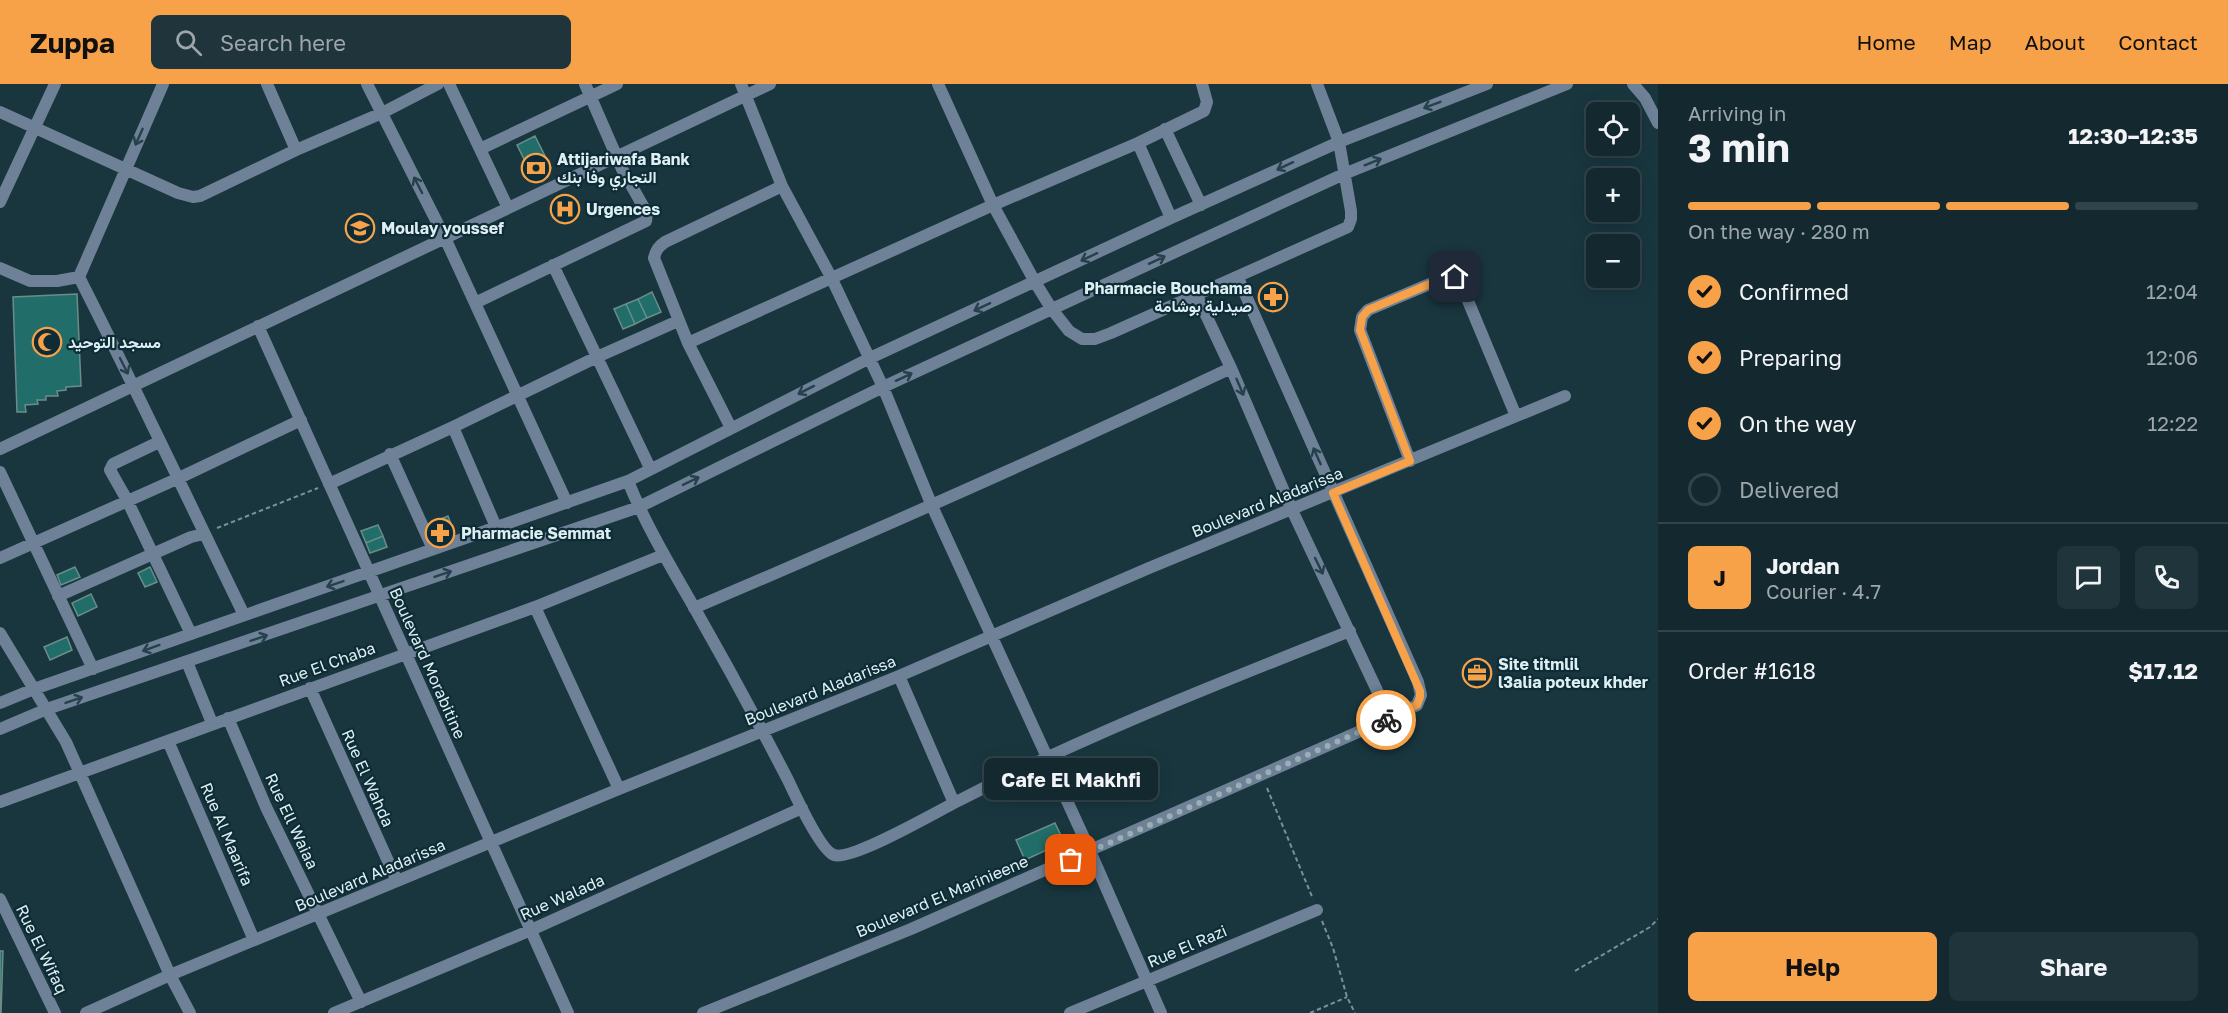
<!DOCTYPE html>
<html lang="en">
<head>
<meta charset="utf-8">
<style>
	:root { --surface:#13282f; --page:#20343b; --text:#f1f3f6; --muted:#9da6aa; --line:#32444b; --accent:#f7a149 }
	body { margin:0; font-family:"Golos Text",Vazirmatn,sans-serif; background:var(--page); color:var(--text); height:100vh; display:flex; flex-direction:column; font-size:22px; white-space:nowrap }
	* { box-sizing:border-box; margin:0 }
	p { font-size:20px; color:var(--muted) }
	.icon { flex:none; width:33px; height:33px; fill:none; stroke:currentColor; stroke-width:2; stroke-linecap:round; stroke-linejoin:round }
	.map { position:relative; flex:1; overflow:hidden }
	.side { display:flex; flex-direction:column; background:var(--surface); width:570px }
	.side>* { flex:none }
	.controls { position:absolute; left:1586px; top:18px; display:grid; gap:12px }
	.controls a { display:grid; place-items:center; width:54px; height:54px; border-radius:9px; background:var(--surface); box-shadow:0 3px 15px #0003,0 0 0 2px var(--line); font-size:30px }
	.pin { position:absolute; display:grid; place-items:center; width:51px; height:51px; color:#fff; margin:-26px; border-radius:12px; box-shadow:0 3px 9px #0006 }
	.courier { position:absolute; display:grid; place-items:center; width:60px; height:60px; margin:-30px; border:4px solid #f7a149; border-radius:50%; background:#fff; color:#222; box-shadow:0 2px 8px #0007 }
	.bubble { position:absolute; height:42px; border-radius:9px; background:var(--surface); box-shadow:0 3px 15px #0003,0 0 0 2px var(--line); font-size:20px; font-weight:700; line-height:42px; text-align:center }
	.overview em { font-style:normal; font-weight:700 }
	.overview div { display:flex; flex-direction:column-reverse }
	.overview { display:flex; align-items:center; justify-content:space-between; height:102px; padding:0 30px }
	h1 { font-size:39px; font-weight:700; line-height:45px }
	.bar { display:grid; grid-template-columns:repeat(4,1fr); gap:9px 6px; align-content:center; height:72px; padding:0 30px }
	.bar i { height:8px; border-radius:4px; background:var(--line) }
	.bar .current { background:var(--accent) }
	.bar p { grid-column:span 4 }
	.line { display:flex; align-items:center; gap:15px; padding:0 30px; border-top:2px solid var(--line) }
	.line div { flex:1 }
	.round { display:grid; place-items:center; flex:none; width:63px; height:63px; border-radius:9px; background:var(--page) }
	ol { padding:0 30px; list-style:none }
	li { display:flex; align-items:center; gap:18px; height:66px }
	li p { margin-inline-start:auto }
	li .icon { padding:6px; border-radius:50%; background:var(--accent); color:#111; stroke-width:4 }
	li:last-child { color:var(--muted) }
	li i { width:33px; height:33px; border:3px solid var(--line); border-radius:50% }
	.primary-button { display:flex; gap:12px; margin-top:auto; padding:12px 30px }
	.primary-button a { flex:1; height:69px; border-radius:9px; background:var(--accent); color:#111; font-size:24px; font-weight:700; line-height:69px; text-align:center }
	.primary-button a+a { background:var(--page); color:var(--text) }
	header { display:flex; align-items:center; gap:36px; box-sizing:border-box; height:84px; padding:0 30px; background:var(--accent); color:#111 }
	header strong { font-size:28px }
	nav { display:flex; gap:33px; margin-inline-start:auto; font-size:21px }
	.search { width:420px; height:54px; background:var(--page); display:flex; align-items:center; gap:15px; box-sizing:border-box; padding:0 21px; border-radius:9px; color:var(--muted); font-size:22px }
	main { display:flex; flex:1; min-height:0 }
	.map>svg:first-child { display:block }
</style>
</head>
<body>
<header>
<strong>Zuppa</strong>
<div class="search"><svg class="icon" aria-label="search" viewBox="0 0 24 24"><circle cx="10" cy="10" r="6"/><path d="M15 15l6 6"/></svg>Search here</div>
<nav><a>Home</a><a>Map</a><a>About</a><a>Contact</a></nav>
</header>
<main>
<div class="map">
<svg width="1658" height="929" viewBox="0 0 1658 929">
	<rect width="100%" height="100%" fill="#19363f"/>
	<!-- building -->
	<path fill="#216d69" stroke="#6b8d89" stroke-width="1.5" d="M535,52L551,84L533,93L517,61Z
		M652,208L661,228L647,234L638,215Z
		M77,210L81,302L66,303V306L57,307L58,312H46V316H37L38,320L25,321L26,328H17L13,213Z
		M638,215L647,234L635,240L626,220Z
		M626,220L635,240L623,245L614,225Z
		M448,432L454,448L437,454L431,439Z
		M378,441L383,452L366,459L361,447Z
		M383,452L387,463L370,469L366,459Z
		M75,483L80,493L61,501L57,491Z
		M150,483L157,498L145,503L138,489Z
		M91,510L97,523L78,532L72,519Z
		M67,553L72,566L50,576L44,563Z
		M1055,739L1064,758L1025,776L1016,756Z
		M0,867H3L1,929H0Z"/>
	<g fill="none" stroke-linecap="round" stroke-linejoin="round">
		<!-- path -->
		<path stroke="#7a9198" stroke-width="2" stroke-dasharray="4.5 3" stroke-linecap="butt" d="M217,444L318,404
			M1267,704L1313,815
			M1322,837L1333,864L1347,913L1355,929
			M1575,887L1650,843L1658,835
			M1310,929L1347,913"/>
		<!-- street -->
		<path stroke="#6e8197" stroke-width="12" d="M163,0L79,193C136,305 189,418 244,531
			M267,0L296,66
			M367,0L445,154L567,419
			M449,0L508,124
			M741,0L782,102L831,193L883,303L932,422L1090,767L1161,929
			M938,0L993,121L1035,198L1051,224L1069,247L1082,255H1095L1111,249L1348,143L1351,135V127L1339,58L1317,0
			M1633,0L1645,14L1658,39
			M0,28L178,109L193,113L200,112L296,66L382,29L438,0
			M1165,45L1201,121
			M1138,59L1171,134
			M480,65L617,0
			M0,118L55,0
			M553,181L650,384
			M0,184L30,197H57L79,193
			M1197,212L1231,284L1292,426L1390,634L1417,621L1421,611L1418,598L1238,194
			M475,219L646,137L647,129L622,85L585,0
			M258,242L568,929
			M688,259L993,121L1138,59L1204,27L1207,18L1202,0
			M453,343L496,443
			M731,344L688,259L654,174C656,166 658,163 665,158L782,102
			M159,358L113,380L110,386L127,416L191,550
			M0,365L770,0
			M390,370L433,465
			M1410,377L1360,246L1362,233L1368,226L1444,194L1451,192L1461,200L1516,332
			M0,388L93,585
			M628,397C646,442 671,483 695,525C727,581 758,638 788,696C795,711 821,767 834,771C852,777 936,728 956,718C1084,652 1217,600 1350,547
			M329,400L453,343L597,273L678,237
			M0,474L179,394L301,336
			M58,512L191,453L204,450
			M535,523L619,705
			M694,524C875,447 1054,368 1231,284
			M0,549L66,658L170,891L190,929
			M187,578L212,639
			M899,592L954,719
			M310,604L397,797
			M0,619L34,605L628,397L870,274L1171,134L1339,58L1487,0
			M228,634L266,723L361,918
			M0,645L47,625L639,423L883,303L1344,90L1567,0
			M168,657L254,856
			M0,718L535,523L663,471
			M0,815L55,929
			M86,929L170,891L619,705L899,592L1149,484L1565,312
			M334,929L531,846L802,724
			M703,929L911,845L1390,634
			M1070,929L1317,826"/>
	</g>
	<!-- one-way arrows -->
	<defs><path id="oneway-shaft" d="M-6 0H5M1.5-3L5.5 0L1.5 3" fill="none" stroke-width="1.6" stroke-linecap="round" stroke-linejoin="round" transform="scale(1.5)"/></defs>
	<g stroke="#26414e">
		<use href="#oneway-shaft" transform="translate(1432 21) rotate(159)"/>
		<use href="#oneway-shaft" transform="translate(139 53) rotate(114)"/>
		<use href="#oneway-shaft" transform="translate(1373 78) rotate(-22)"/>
		<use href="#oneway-shaft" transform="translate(1285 82) rotate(155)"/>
		<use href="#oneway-shaft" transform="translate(418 101) rotate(-117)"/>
		<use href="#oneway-shaft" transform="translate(1089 173) rotate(155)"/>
		<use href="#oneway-shaft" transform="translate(1157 176) rotate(-25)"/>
		<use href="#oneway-shaft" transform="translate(982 223) rotate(155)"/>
		<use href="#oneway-shaft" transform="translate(124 282) rotate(63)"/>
		<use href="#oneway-shaft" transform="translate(904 293) rotate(-25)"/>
		<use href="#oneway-shaft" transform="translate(1240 303) rotate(67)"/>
		<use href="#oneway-shaft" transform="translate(806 306) rotate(153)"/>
		<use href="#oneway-shaft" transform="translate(1317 372) rotate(-114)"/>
		<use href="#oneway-shaft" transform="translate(691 397) rotate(-26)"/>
		<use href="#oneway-shaft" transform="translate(1319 482) rotate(64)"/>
		<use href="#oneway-shaft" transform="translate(443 490) rotate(-19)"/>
		<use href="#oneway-shaft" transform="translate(335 500) rotate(161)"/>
		<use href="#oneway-shaft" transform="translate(259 554) rotate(-19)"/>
		<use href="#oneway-shaft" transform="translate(151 564) rotate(160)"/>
		<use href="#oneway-shaft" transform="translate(74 616) rotate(-19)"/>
	</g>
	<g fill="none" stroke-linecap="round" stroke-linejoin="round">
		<!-- done -->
		<path stroke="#99aeb5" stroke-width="6" stroke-dasharray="0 10.8" d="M1071,776L1386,636"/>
		<!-- route -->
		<path stroke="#f7a149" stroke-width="8" d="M1386,636L1417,621L1420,613V607L1333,409L1410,377L1360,246L1362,233L1368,226L1444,194L1451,192L1455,193"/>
	</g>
	<!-- icons -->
	<defs>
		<g id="bank-ring" transform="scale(1.5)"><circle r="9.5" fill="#0e2c35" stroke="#f7a149" stroke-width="1.5"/><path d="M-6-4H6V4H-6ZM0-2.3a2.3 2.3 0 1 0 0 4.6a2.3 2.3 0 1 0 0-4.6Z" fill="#f7a149"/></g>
		<g id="hospital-ring" transform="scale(1.5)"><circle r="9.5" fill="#0e2c35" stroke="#f7a149" stroke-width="1.5"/><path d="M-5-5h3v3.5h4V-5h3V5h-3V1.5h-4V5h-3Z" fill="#f7a149"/></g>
		<g id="school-ring" transform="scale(1.5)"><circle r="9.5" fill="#0e2c35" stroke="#f7a149" stroke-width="1.5"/><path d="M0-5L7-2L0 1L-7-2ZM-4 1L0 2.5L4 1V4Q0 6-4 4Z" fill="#f7a149"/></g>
		<g id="pharmacy-ring" transform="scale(1.5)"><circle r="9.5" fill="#0e2c35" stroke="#f7a149" stroke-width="1.5"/><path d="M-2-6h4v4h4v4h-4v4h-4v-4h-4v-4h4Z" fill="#f7a149"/></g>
		<g id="mosque-ring" transform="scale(1.5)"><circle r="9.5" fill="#0e2c35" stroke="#f7a149" stroke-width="1.5"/><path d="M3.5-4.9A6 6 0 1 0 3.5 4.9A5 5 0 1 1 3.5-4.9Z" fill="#f7a149"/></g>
		<g id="office-ring" transform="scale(1.5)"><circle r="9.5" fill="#0e2c35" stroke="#f7a149" stroke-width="1.5"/><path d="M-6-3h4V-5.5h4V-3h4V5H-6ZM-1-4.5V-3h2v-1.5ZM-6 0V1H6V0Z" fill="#f7a149"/></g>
	</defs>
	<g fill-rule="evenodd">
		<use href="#bank-ring" x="536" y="84"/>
		<use href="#hospital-ring" x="565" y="125"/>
		<use href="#school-ring" x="360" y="144"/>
		<use href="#pharmacy-ring" x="1273" y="213"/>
		<use href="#mosque-ring" x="47" y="258"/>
		<use href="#pharmacy-ring" x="440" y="449"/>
		<use href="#office-ring" x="1477" y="589"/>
	</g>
	<g text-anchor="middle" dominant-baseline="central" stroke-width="4.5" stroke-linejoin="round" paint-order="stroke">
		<!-- poi labels -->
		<g font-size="16" font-weight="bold" fill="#deeff4" stroke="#0e2c35" text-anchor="start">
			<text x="557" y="75">Attijariwafa Bank<tspan x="557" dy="18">التجاري وفا بنك</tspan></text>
			<text x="586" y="125">Urgences</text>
			<text x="381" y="144">Moulay youssef</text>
			<text x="1252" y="204" text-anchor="end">Pharmacie Bouchama<tspan x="1252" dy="18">صيدلية بوشامة</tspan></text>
			<text x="68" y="258">مسجد التوحيد</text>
			<text x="461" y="449">Pharmacie Semmat</text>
			<text x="1498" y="580">Site titmlil<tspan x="1498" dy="18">l3alia poteux khder</tspan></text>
		</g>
		<!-- street labels -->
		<g font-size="16" fill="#deeff4" stroke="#0e2c35">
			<text transform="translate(1267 418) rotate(-22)">Boulevard Aladarissa</text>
			<text transform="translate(428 579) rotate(66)">Boulevard Morabitine</text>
			<text transform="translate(327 580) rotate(-20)">Rue El Chaba</text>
			<text transform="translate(820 606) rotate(-22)">Boulevard Aladarissa</text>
			<text transform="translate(368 694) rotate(66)">Rue El Wahda</text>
			<text transform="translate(292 737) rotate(65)">Rue Ell Waiaa</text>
			<text transform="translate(227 750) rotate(67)">Rue Al Maarifa</text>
			<text transform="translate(370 791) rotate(-23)">Boulevard Aladarissa</text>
			<text transform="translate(942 812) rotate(-23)">Boulevard El Marinieene</text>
			<text transform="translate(562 813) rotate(-24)">Rue Walada</text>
			<text transform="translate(1187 862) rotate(-23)">Rue El Razi</text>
			<text transform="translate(42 865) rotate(64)">Rue El Wifaq</text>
		</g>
	</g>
</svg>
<div class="controls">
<a><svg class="icon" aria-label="locate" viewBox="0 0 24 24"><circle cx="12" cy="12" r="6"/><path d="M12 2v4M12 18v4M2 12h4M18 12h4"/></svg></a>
<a>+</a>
<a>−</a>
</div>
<div class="pin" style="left:1071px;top:776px;background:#ea580c"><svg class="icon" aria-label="bag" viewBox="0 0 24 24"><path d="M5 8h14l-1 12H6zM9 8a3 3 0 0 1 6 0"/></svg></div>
<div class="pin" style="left:1455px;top:193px;background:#1f2937"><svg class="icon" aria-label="home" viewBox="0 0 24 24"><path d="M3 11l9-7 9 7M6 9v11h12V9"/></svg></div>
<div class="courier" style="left:1386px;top:636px"><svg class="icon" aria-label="bike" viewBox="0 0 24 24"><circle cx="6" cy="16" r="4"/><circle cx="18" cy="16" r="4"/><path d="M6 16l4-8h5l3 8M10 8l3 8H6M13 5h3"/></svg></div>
<div class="bubble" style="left:984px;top:674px;width:174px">Cafe El Makhfi</div>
</div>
<section class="side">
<div class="overview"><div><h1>3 min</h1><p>Arriving in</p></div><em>12:30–12:35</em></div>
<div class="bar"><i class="current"></i><i class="current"></i><i class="current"></i><i></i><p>On the way · 280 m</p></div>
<ol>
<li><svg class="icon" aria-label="check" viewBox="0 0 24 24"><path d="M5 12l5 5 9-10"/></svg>Confirmed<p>12:04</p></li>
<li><svg class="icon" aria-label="check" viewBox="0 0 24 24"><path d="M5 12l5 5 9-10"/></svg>Preparing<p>12:06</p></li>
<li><svg class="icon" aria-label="check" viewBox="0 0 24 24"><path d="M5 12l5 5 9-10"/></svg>On the way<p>12:22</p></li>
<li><i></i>Delivered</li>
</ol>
<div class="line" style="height:108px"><b class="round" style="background:var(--accent);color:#111">J</b><div><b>Jordan</b><p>Courier · 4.7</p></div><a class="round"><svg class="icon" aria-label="chat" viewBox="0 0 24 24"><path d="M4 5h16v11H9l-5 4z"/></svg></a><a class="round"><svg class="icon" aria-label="phone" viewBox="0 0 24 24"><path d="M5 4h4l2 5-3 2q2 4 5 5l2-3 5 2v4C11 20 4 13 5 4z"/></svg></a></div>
<div class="line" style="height:78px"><div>Order #1618</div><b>$17.12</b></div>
<div class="primary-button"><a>Help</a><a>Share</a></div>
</section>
</main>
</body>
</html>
